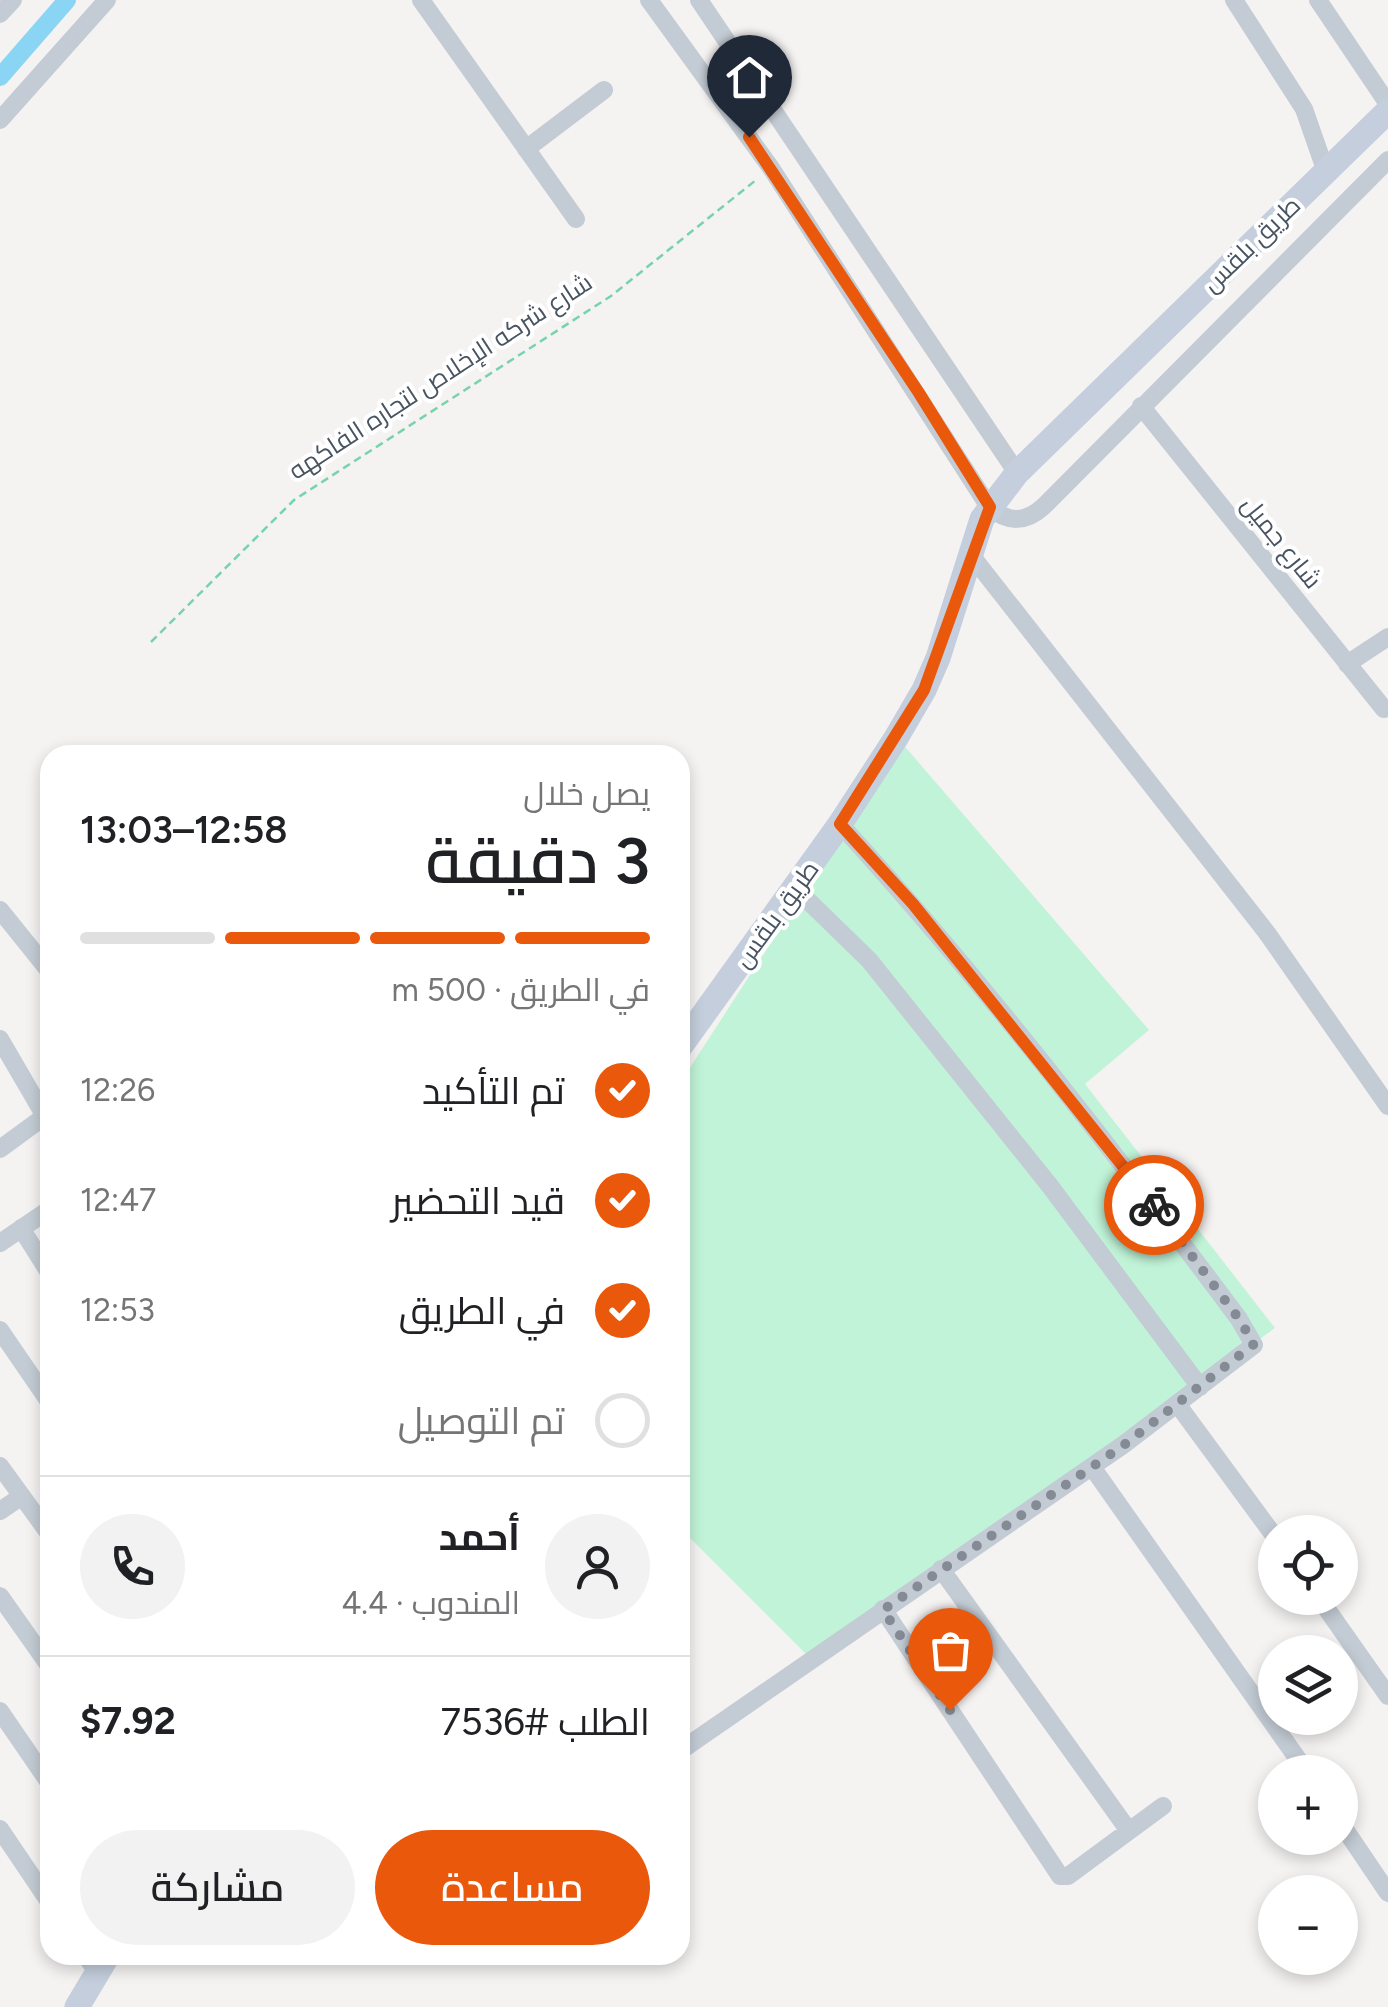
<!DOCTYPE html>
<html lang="ar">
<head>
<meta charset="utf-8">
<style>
	:root { --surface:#fff; --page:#f2f2f2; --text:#202124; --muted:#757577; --line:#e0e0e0; --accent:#ea580c }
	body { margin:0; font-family:Figtree,Cairo,sans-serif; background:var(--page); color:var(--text); direction:rtl; height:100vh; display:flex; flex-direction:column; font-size:38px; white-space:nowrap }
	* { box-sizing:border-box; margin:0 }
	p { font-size:32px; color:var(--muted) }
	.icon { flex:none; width:55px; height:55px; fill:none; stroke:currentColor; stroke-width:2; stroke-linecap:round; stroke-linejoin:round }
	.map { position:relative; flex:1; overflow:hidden; direction:ltr }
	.sheet { position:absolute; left:40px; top:745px; width:650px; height:1220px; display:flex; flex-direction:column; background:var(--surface); border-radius:30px; box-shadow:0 5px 15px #0003; direction:rtl }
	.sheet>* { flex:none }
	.fabs { position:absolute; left:1258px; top:1515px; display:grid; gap:20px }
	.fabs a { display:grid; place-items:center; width:100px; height:100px; border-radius:50%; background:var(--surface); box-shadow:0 5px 15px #0003; font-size:50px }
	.pin { position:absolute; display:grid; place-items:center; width:85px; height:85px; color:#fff; margin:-102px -42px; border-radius:50% 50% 50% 0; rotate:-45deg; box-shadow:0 0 10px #0007 }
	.pin .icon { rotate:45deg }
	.courier { position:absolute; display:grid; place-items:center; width:100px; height:100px; margin:-50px; border:8px solid #ea580c; border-radius:50%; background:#fff; color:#222; box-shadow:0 2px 12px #0007 }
	.head em { font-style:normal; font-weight:600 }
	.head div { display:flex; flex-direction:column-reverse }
	.head { display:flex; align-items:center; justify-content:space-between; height:170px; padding:0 40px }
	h1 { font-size:65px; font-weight:600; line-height:75px }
	.bar { display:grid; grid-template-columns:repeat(4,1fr); gap:15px 10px; align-content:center; height:120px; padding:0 40px }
	.bar i { height:12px; border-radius:8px; background:var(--line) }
	.bar .current { background:var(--accent) }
	.bar p { grid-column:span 4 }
	.line { display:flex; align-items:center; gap:25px; padding:0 40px; border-top:2px solid var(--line) }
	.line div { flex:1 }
	.round { display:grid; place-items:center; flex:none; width:105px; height:105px; border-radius:52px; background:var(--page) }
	ol { padding:0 40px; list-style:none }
	li { display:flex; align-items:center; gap:30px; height:110px }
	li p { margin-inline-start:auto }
	li .icon { padding:10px; border-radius:50%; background:var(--accent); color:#fff; stroke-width:4 }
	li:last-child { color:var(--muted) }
	li i { width:55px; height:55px; border:5px solid var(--line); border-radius:50% }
	.cta { display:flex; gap:20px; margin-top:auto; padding:20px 40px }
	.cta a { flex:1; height:115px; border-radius:60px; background:var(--accent); color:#fff; font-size:40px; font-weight:600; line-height:115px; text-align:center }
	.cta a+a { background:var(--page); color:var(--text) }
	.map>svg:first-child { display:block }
</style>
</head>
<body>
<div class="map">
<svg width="1388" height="2007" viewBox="0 0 1388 2007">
	<rect width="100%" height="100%" fill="#f5f2f2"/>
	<!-- green -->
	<path fill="#c0f3d7" d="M901,742L1149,1030L1085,1084L1275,1328L813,1661L680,1528V1083Z"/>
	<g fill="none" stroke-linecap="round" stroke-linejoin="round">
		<!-- canal -->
		<path stroke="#8ad5f3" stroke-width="18" d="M0,77L67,0"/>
		<!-- path -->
		<path stroke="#75d4ac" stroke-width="2.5" stroke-dasharray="8 5" stroke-linecap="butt" d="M151,642L294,500L611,296L756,180"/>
		<!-- minor -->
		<path stroke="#c3cbd4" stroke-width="18" d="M421,0L576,219
			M649,0L771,168L989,507C1008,523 1026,523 1044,506L1388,160
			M699,0L1017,473
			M1234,0L1304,109L1326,172
			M1318,0L1388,104
			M0,14L13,0
			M0,120L107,0
			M526,149L604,90
			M1141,406L1384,709
			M971,555L1267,933L1388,1106
			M1347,664L1388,637
			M795,888L869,960L1050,1186L1200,1387
			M0,910L50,972
			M0,1039L50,1125
			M0,1149L45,1116
			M21,1228L50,1274
			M0,1243L50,1209
			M0,1330L50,1403
			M1178,1405L1275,1537
			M0,1466L50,1535
			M1092,1467L1307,1772
			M0,1511L22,1496
			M941,1569L1129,1831L1163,1806
			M0,1596L50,1667
			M1319,1598L1388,1696
			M883,1609L1060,1876H1068L1129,1831
			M0,1711L50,1784
			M680,1751L1123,1445L1254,1345L1239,1319C1112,1149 983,981 840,824
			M1340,1822L1388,1893
			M0,1829L50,1903
			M85,1955L98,1973"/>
		<!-- secondary -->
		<path stroke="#c4cedc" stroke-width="25" d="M680,1047L840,824L896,738L924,690L938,658L982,519L1017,473L1388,111
			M77,2007L108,1955"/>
	</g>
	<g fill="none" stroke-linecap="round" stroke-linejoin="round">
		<!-- done -->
		<path stroke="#858b94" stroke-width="10" stroke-dasharray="0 18" d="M950,1710L883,1610L1124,1445L1254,1344L1239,1319L1154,1205"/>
		<!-- route -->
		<path stroke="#ea580c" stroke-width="12" d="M749,137L919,393L990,507L924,690L840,824L913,904L1154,1205"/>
	</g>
	<g text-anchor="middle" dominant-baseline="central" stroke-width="8" stroke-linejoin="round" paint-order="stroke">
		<!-- street labels -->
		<g font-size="25" fill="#485462" stroke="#fff">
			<text transform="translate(1251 244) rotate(-44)">طريق بلقس</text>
			<text transform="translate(440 376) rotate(-33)">شارع شركه الإخلاص لتجاره الفاكهه</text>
			<text transform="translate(1282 542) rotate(51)">شارع جميل</text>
			<text transform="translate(776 914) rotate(-54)">طريق بلقس</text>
		</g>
	</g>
</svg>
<div class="fabs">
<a><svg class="icon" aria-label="locate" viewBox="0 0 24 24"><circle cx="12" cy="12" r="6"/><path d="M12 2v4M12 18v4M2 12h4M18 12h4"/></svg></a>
<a><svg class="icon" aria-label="layers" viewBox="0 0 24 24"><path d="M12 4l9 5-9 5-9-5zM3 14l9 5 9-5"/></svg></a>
<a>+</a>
<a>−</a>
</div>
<div class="pin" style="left:950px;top:1710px;background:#ea580c"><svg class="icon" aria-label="bag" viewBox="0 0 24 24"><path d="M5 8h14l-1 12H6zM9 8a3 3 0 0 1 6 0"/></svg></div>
<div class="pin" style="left:749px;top:137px;background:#1f2937"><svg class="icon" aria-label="home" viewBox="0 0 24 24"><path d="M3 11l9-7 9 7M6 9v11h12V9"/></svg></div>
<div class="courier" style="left:1154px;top:1205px"><svg class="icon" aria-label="bike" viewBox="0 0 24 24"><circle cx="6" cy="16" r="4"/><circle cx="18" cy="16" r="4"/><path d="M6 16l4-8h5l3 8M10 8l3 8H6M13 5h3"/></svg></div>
<section class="sheet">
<div class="head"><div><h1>3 دقيقة</h1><p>يصل خلال</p></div><em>12:58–13:03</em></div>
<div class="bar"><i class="current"></i><i class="current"></i><i class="current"></i><i></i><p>في الطريق · 500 m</p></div>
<ol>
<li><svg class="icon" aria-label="check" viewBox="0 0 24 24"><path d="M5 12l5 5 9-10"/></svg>تم التأكيد<p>12:26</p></li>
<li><svg class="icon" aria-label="check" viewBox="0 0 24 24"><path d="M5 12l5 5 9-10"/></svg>قيد التحضير<p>12:47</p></li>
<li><svg class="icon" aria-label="check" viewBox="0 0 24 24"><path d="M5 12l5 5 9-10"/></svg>في الطريق<p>12:53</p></li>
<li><i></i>تم التوصيل</li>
</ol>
<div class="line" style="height:180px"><a class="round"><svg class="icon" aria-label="person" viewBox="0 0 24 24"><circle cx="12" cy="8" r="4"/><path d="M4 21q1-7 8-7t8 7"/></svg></a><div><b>أحمد</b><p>المندوب · 4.4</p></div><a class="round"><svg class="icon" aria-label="phone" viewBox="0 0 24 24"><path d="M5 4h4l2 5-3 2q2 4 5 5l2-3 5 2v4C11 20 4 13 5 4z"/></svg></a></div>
<div class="line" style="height:130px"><div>الطلب #7536</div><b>$7.92</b></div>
<div class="cta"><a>مساعدة</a><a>مشاركة</a></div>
</section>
</div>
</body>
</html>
